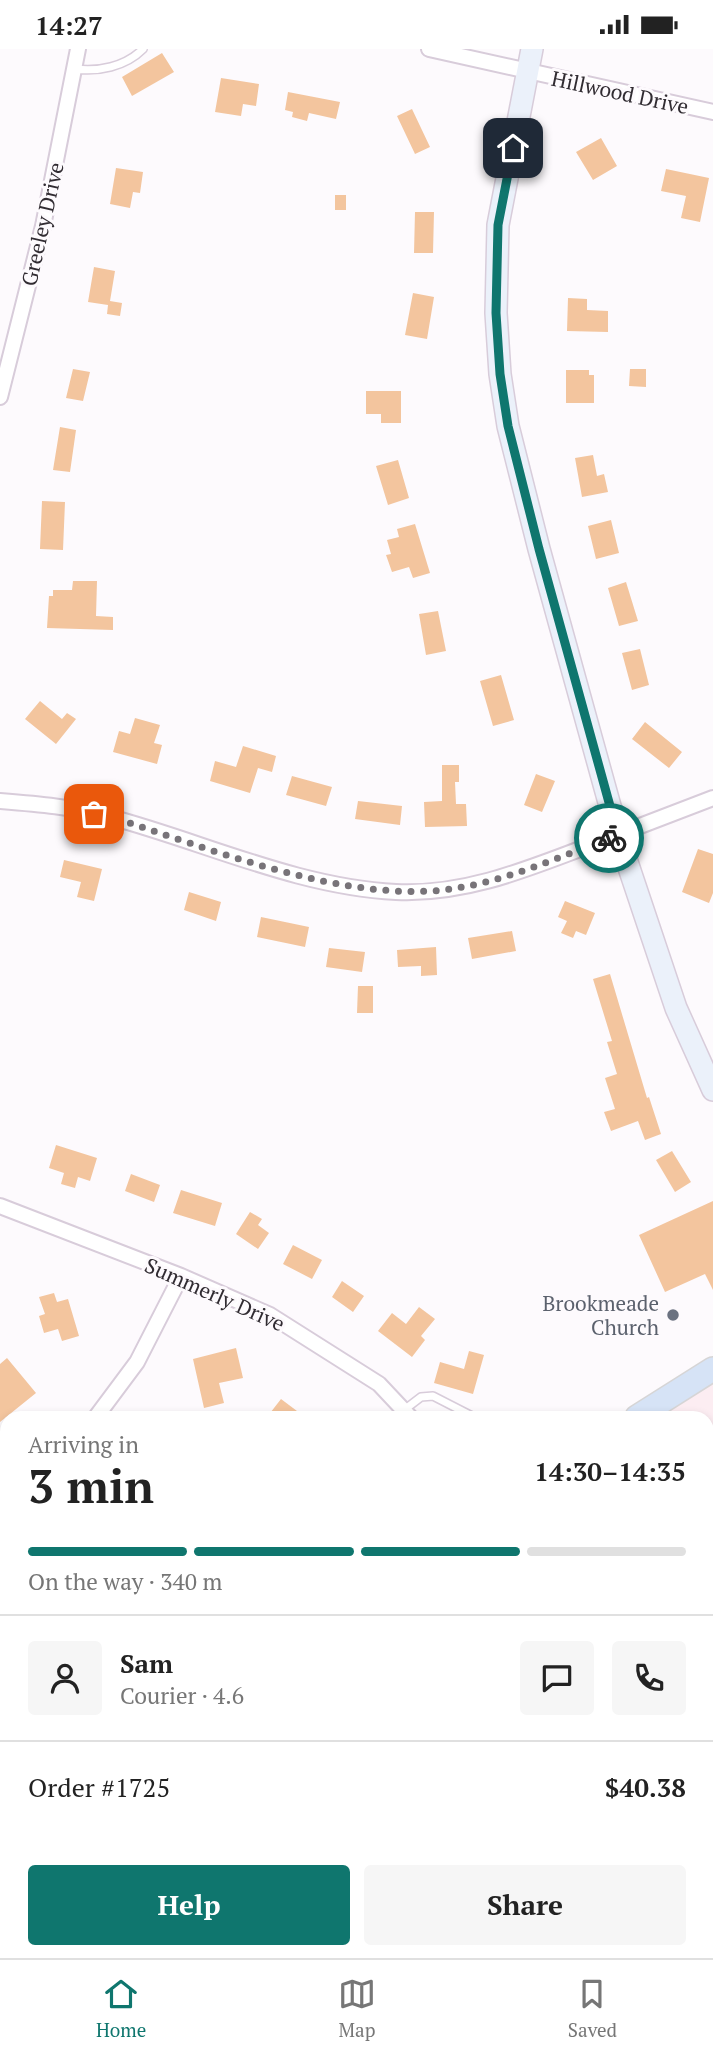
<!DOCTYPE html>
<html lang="en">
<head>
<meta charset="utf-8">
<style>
	:root { --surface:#fff; --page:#f6f6f6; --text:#222; --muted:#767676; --line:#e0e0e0; --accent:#0f766e }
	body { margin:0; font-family:"PT Serif",serif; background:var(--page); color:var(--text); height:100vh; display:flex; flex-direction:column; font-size:26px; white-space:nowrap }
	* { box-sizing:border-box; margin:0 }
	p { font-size:23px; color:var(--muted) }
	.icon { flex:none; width:38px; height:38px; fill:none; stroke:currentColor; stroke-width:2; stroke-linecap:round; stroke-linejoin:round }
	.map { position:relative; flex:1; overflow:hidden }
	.side { position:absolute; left:0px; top:1362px; width:714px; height:548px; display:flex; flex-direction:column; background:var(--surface); border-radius:21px 21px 0 0; box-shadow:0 4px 10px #0003 }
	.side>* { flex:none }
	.pin { position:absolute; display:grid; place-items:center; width:60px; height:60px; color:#fff; margin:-30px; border-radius:14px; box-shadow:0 4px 10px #0006 }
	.courier { position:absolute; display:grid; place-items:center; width:70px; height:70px; margin:-35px; border:5px solid #0f766e; border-radius:50%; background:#fff; color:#222; box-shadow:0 2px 9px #0007 }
	.overview em { font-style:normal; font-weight:800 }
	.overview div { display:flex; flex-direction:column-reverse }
	.overview { display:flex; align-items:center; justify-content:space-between; height:119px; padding:0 28px }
	h1 { font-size:46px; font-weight:800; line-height:52px }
	.bar { display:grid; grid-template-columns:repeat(4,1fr); gap:10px 7px; align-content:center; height:84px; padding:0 28px }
	.bar i { height:9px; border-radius:5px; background:var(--line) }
	.bar .active { background:var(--accent) }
	.bar p { grid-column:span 4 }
	.line { display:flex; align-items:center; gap:18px; padding:0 28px; border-top:2px solid var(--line) }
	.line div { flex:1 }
	.round { display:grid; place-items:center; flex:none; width:74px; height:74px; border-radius:7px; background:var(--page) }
	.cta { display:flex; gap:14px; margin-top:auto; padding:14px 28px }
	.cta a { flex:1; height:80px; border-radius:7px; background:var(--accent); color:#fff; font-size:28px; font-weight:800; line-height:80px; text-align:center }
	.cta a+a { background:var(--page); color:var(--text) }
	.status { display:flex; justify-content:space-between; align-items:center; height:49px; padding:0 35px; background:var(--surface); direction:ltr }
	.status svg { height:19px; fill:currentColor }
	.tab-bar { display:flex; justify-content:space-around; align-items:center; height:98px; border-top:2px solid var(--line); background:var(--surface); font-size:19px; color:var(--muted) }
	.tab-bar a { display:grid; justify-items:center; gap:4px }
	.tab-bar .active { color:var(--accent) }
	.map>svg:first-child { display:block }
</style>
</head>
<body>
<div class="status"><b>14:27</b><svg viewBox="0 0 49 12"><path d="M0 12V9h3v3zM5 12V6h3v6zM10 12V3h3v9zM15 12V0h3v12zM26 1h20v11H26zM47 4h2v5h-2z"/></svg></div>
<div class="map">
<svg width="713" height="1909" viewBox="0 0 713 1909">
	<rect width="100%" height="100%" fill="#fdfafd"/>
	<!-- commercial -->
	<path fill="#fcedf2" d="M713,1333V1458L707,1453V1368H655Z
		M0,1820L7,1828V1878L0,1885Z
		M713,1869V1909H60L53,1902H707V1876Z"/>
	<!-- building -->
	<path fill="#f3c59e" d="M162,4L174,23L132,47L122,28Z
		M221,29L259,35L256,57L243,55L241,67L215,63Z
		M288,43L340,53L336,70L309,64L307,72L292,68L293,63L285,61Z
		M412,60L430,98L415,105L397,67Z
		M601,89L617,117L593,131L576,103Z
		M116,119L143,123L140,144L133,143L130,159L110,155Z
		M666,120L709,129L700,173L681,169L686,147L661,142Z
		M335,146H346V161H335Z
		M415,163H434L433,204H414Z
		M94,218L115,222L110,252L122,254L120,267L107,265L108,256L88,253Z
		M413,244L434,248L427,290L405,286Z
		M568,249L587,250V261L608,262V283L567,282Z
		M73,320L90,323L83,352L66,349Z
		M630,320H646V338L629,337Z
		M566,321H589V326H594V354H566Z
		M366,342H401V374H381V365H366Z
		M60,378L76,381L70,423L53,421Z
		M593,406L597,427L604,425L608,443L582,448L575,409Z
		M398,411L409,449L388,456L376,417Z
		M42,452L65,453L63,501L40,500Z
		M611,471L619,504L596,510L588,477Z
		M415,475L430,524L413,529L409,518L392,523L386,506L391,505L387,491L399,488L397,480Z
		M73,532H97L96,567L113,568V581L47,579L49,547H53V541H72Z
		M626,533L638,572L619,577L608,539Z
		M438,562L446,602L426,606L419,565Z
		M640,600L649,636L632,641L622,604Z
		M501,626L514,671L493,677L480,632Z
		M40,652L62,670L67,664L76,670L56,695L25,670Z
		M135,669L160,676L154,694L162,696L157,715L113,703L119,682L130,685Z
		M645,673L682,703L669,719L632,690Z
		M243,697L276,707L272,723L258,719L250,744L210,732L215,712L236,718Z
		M442,716H459V733H455L456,755H466L467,777L425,778L424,753L442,752Z
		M536,725L555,732L542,763L524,756Z
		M292,727L332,738L326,757L286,746Z
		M358,752L402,757L400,776L355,770Z
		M698,800L713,805V844L709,854L682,843Z
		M64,811L102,820L94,852L77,848L81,833L60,828Z
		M189,843L221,853L216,872L184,861Z
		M565,852L595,864L586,886L576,882L573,889L561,884L567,872L558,868Z
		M261,868L309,878L305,898L257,888Z
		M512,882L516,902L472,910L468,889Z
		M436,898L437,926L421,927V917L398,918L397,901Z
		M329,899L365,903L362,923L326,918Z
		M610,925L647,1049L649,1048L661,1085L645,1091L638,1072L611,1082L604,1063L615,1060L605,1029L617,1025L607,993L612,992L593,930Z
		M358,937H373V964H357Z
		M56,1096L97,1109L90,1132L78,1128L75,1139L61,1135L64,1124L49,1119Z
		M672,1102L691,1133L675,1143L656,1111Z
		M131,1125L160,1136L154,1153L125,1142Z
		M181,1141L222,1154L215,1177L173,1164Z
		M713,1152V1241L705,1225L665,1243L639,1186Z
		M250,1163L262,1170L258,1176L269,1184L258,1200L236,1185Z
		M293,1196L322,1211L312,1230L283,1215Z
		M342,1232L364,1247L353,1263L332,1248Z
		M54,1244L57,1253L68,1250L79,1287L62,1292L58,1280L44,1284L39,1267L45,1265L39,1248Z
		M419,1258L435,1270L421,1287L425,1291L412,1308L378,1282L392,1264L406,1275Z
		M236,1299L243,1329L219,1334L224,1354L204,1359L193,1310Z
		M469,1302L484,1306L473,1345L434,1334L440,1313L464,1320Z
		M7,1309L36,1344L0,1373V1315Z
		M281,1350L305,1368H267Z"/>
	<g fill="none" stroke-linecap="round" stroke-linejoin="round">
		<!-- lane casing -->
		<g stroke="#d8ccda" stroke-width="10">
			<path id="lane" d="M75,20C98,23 125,18 143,0
				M404,1361L421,1348L433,1347L474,1368
				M707,1586L713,1593
				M707,1792L713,1786
				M31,1902L38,1909
				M151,1902L159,1909
				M220,1902L228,1909
				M447,1902L455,1909
				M675,1902L683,1909
				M94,1909L102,1902
				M301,1909L304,1902"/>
		</g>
		<!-- street casing -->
		<g stroke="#d8ccda" stroke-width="18">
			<path id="street" d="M429,0L713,63
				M0,348L43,177L78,0
				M0,752C37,755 74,758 110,768C204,793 297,838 396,843C461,846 520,823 580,800C624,783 669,766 713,749
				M0,1157L181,1227L270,1266L379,1335L410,1368
				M96,1368L137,1313L181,1227
				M0,1461L7,1455
				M707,1864L713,1857
				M665,1909L671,1902"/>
		</g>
		<!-- secondary casing -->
		<g stroke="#d8ccda" stroke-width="24">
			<path id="secondary" d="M532,0L498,176L496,264L500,325L508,377L539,500L618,786L676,959L713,1041"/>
		</g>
		<!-- primary casing -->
		<g stroke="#d6d5d6" stroke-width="26">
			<path id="primary" d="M637,1368L713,1320
				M9,1909L16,1902"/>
		</g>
		<!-- lane -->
		<use href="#lane" stroke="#fff" stroke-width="7"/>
		<!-- street -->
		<use href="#street" stroke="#fff" stroke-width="14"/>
		<!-- secondary -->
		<use href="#secondary" stroke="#ebf1fa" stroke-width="21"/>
		<!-- primary -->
		<use href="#primary" stroke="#d6e3f6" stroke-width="23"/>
	</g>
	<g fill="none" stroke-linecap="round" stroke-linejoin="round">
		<!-- done -->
		<path stroke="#787479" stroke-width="7" stroke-dasharray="0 12.6" d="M94,765L108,767C209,799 345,855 451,840C506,832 557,809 609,789"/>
		<!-- route -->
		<path stroke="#0f766e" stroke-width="9" d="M513,99L498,176L496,264L500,325L508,377L539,500L618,786L609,789"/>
	</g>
	<!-- markers -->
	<circle fill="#6b7280" stroke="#fdfafd" stroke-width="2.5" cx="673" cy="1266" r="7"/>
	<g text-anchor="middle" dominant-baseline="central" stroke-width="6" stroke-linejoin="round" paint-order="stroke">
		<!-- street labels -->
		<g font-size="21" fill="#312c32" stroke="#fdfafd">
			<text transform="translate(620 43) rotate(12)">Hillwood Drive</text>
			<text transform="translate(42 175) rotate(-77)">Greeley Drive</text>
			<text transform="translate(215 1245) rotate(24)">Summerly Drive</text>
		</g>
		<!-- worship labels -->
		<g font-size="21" fill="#5b616d" stroke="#fdfafd" text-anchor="end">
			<text x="659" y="1254">Brookmeade<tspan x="659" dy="24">Church</tspan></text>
		</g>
	</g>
</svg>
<div class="pin" style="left:94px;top:765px;background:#ea580c"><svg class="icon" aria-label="bag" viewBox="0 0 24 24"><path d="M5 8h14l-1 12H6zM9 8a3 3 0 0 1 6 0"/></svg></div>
<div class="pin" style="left:513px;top:99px;background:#1f2937"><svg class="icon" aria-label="home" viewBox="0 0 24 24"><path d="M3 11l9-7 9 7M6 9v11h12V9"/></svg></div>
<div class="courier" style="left:609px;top:789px"><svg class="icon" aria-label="bike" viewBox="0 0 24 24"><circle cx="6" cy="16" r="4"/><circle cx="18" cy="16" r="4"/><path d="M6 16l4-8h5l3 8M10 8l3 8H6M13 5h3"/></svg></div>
<section class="side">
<div class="overview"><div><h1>3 min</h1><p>Arriving in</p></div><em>14:30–14:35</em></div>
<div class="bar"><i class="active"></i><i class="active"></i><i class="active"></i><i></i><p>On the way · 340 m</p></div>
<div class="line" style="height:126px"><a class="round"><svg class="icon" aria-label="person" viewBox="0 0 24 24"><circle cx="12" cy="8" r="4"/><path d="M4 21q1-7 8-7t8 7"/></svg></a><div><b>Sam</b><p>Courier · 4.6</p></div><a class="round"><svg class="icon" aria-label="chat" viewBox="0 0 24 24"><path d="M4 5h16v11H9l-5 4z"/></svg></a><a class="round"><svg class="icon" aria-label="phone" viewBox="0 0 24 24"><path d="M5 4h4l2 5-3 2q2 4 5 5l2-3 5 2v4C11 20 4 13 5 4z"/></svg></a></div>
<div class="line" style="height:91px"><div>Order #1725</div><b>$40.38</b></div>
<div class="cta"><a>Help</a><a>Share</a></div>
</section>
</div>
<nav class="tab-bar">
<a class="active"><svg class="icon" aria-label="home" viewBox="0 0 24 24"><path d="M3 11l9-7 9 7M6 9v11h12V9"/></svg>Home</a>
<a><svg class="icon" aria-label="map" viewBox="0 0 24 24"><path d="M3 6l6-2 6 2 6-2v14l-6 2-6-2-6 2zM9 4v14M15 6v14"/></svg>Map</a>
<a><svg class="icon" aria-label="saved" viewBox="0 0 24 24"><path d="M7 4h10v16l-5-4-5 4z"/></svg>Saved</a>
</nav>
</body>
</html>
